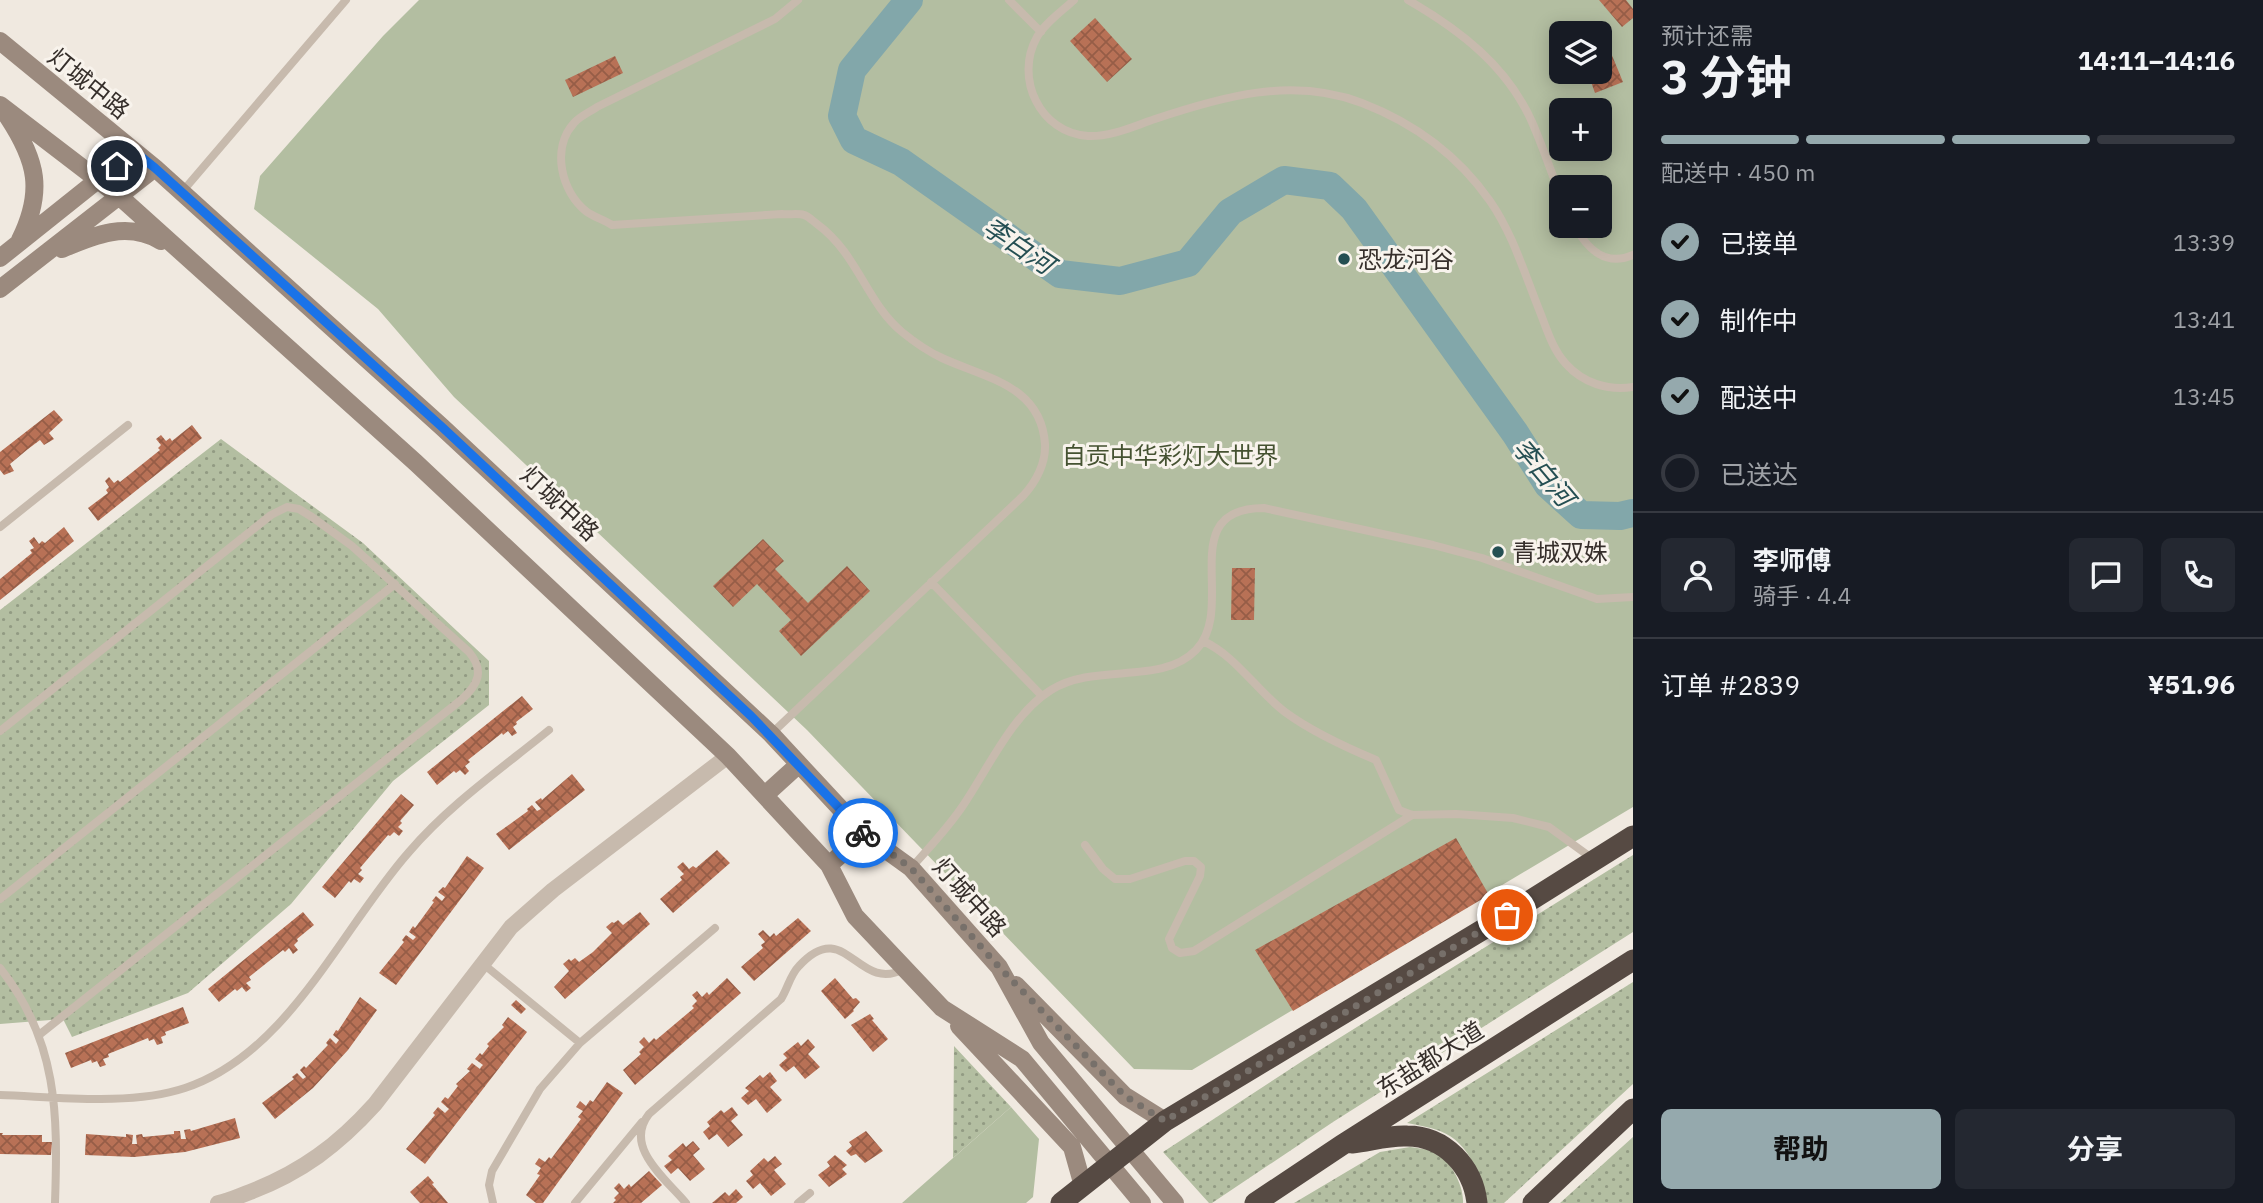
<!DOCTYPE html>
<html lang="zh">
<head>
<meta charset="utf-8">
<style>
	:root { --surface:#171b24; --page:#242831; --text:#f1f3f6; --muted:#9ea1a6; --line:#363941; --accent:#95a9ad }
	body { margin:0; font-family:"IBM Plex Sans","Noto Sans SC",sans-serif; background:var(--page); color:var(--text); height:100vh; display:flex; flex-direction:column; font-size:26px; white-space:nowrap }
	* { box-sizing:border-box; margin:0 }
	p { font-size:23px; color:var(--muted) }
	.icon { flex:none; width:38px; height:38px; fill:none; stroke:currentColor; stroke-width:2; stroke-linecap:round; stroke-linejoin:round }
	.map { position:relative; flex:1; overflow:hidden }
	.side { display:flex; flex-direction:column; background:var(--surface); width:630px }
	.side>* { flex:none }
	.buttons { position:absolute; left:1549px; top:21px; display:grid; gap:14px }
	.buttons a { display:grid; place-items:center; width:63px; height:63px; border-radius:10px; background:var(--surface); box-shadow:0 4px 18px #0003; font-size:35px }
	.pin { position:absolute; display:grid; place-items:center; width:60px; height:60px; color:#fff; margin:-30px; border:4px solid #fff; border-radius:50%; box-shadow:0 2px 7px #0007 }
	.courier { position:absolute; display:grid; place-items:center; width:70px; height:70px; margin:-35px; border:5px solid #1a73e8; border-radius:50%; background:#fff; color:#222; box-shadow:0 2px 9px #0007 }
	.headline em { font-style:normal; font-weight:700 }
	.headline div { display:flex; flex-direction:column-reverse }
	.headline { display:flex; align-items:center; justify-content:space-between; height:119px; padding:0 28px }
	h1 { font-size:46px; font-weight:700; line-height:52px }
	.bar { display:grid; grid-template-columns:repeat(4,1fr); gap:10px 7px; align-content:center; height:84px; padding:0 28px }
	.bar i { height:9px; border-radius:5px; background:var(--line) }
	.bar .active { background:var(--accent) }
	.bar p { grid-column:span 4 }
	.line { display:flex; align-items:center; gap:18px; padding:0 28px; border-top:2px solid var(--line) }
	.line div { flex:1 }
	.round { display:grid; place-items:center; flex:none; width:74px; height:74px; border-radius:10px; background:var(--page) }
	ol { padding:0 28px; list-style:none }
	li { display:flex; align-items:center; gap:21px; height:77px }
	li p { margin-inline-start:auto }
	li .icon { padding:7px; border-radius:50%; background:var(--accent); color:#111; stroke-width:4 }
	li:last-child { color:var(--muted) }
	li i { width:38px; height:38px; border:4px solid var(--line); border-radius:50% }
	.primary-button { display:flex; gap:14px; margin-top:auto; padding:14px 28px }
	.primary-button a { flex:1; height:80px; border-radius:10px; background:var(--accent); color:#111; font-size:28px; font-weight:700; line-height:80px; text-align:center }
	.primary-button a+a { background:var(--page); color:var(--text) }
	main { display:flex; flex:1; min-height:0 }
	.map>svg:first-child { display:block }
</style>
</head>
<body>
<main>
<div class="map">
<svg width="1633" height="1203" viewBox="0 0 1633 1203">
	<defs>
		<pattern id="grass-dots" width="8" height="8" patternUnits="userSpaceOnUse" patternTransform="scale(1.75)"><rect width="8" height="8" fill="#b3bea1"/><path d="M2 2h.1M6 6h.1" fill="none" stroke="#929b83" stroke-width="1.8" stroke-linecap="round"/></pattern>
		<pattern id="building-cross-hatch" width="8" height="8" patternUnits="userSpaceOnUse" patternTransform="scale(1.75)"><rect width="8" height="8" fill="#b87156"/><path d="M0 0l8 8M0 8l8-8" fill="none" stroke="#965d47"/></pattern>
	</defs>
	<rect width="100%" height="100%" fill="#f0e9e0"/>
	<!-- grass -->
	<path fill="url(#grass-dots)" d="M221,439L363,543L489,661V705L393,781L291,904L188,993L72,1037L63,1019L0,1024V610Z
		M1633,855V932L1333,1122L1212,1203H1209L1163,1152L1304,1060Z
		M1633,982V1084L1504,1203H1485C1480,1174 1470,1143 1440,1131C1429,1127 1417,1125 1407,1123Z
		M954,1046L1011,1107L953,1158Z
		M1633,1137V1203H1560Z
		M1410,1147C1417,1148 1426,1149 1433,1151C1450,1159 1464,1185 1463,1203H1294L1380,1152Z"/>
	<!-- green -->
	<path fill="#b3bea1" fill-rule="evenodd" d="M419,0H1633V807L1192,1070L1134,1069L807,730L454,397L378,309L254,209L260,176L383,36ZM1561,33H1600V72H1561ZM1561,110H1600V149H1561ZM1561,187H1600V226H1561Z
		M1011,1107L1039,1139L1033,1197L1026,1203H902Z"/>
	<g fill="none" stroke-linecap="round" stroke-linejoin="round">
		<!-- river -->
		<path stroke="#82a7aa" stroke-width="28" d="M909,0L852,70L842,116L854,140L901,162L1060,274L1120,281L1188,263L1230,212L1284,180L1330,186L1354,209L1515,433L1548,485L1581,515L1620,516L1633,513"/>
	</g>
	<!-- building -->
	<path fill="url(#building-cross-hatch)" d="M1599,0H1626L1633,9V18L1622,27Z
		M1095,18L1132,59L1107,82L1070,41Z
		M1606,41L1623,82L1595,93L1590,79L1602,74L1600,67V44Z
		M615,56L623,73L573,97L565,80Z
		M54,410L63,420L49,433L54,439L44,445L40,440L28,449L10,464L14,471L4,475L0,470V452Z
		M192,425L202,438L98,521L88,508L108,493L106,490L109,487L105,481L109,477L114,483L118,480L120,482L160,450L158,448L161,445L156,439L161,435L166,441L170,438L172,441Z
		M64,527L74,541L0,600V579L32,553L30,550L34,548L29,541L34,537L39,544L42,541L45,543Z
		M763,539L784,561L775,569L808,603L847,566L870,591L801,656L779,631L791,620L757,584L733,607L713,586Z
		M1232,568H1255L1254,620H1231Z
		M522,696L533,709L516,722L517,724L513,727L517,733L512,736L508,731L503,735L502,733L468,760L470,762L465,766L469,771L465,775L460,770L456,773L454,771L437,785L427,772Z
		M572,774L585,790L509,850L496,834L528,811L527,809L532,805L537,811L541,809L535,802L541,798L542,800Z
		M401,794L414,805L400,821L402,823L398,827L403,831L399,836L394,832L390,836L388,835L360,868L362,870L358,874L364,878L360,883L354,879L351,883L349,881L335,898L322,887Z
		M1456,838L1489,895L1293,1011L1255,950Z
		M717,850L730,863L673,913L660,899L682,880L680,877L684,874L677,867L683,862L689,869L693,866L696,868Z
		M467,856L484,868L396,985L379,973L404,942L402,940L406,935L413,940L416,937L409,932L413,926L415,928L434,902L432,901L436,896L442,901L445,897L438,892L443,887L445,888Z
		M303,912L314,925L297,939L298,941L294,945L298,950L293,954L289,948L285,952L283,950L249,977L251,980L246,983L251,988L246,992L242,987L237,991L235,989L219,1002L208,989Z
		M640,912L650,924L565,999L554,987L569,971L563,964L569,959L571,961L575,958L579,962L593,952L612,933L606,927L612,922L614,923L618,920L623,925Z
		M798,918L811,931L754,981L741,967L763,948L761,945L765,942L758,934L763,930L770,937L774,933L776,936Z
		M727,978L741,993L635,1085L623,1070L641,1054L639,1052L644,1047L639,1042L644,1037L649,1043L654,1038L656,1040L694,1008L692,1006L697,1001L692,995L697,991L702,997L707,992L709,995Z
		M835,978L853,999L856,998L860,1002L853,1010L854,1011L845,1019L821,991Z
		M360,997L377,1010L348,1050L313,1088L275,1119L262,1103L294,1079L292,1077L297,1073L303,1079L306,1077L300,1070L304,1066L306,1068L328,1045L326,1043L330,1038L336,1044L339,1040L333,1035L336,1030L338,1031Z
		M516,1000L526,1009L521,1014L511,1005Z
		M183,1007L189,1023L165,1032L166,1035L161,1037L163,1043L157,1045L154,1039L149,1041L148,1038L108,1054L109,1057L103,1059L106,1065L100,1067L97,1061L92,1063L91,1060L71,1068L65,1053Z
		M870,1014L874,1019L872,1020L888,1039L873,1052L851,1025Z
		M508,1017L527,1032L425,1164L406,1149L435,1115L433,1113L438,1107L445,1113L449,1109L441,1102L445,1097L448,1099L458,1086L456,1084L470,1071L467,1069L472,1063L480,1069L481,1067L483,1065L475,1059L480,1053L482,1055L489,1046L487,1044L504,1027L502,1025Z
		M808,1039L815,1047L808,1054L820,1067L805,1079L794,1066L786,1072L779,1065L787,1058L783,1054L798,1042L801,1046Z
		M770,1072L777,1081L770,1087L782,1100L767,1113L756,1099L748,1105L741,1098L749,1091L745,1088L760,1075L763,1078Z
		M607,1082L623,1093L543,1203H536L526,1195L540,1175L537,1174L541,1168L535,1164L539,1158L545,1162L549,1157L551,1159L581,1119L578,1117L583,1111L576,1107L580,1101L586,1106L590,1100L593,1102Z
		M732,1107L738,1115L731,1121L743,1135L728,1147L717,1134L709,1140L703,1132L710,1126L707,1122L721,1110L724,1113Z
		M235,1118L240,1138L185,1152L134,1157L85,1155L86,1134L126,1137V1134L133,1135L132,1144H137L136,1135L142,1134L143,1137L174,1134V1131H180L181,1139H186L184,1130L190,1129L191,1131Z
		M866,1131L883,1151L865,1163L856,1154L851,1156L846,1151L852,1146L849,1142Z
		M0,1133H3L2,1135H42V1142H52L51,1155L0,1154Z
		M693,1141L700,1149L693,1155L705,1169L690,1181L678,1168L671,1174L664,1166L672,1160L668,1156L683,1143L686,1147Z
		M835,1155L847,1165L842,1169L847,1174L829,1187L818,1175L830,1166L827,1162Z
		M775,1156L782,1164L774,1170L786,1184L771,1196L760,1183L753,1189L746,1181L753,1175L750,1171L764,1158L768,1162Z
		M649,1171L662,1185L641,1203H613L616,1200L614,1198L619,1193L614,1188L619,1183L624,1189L629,1184L631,1187Z
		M428,1176L434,1183L432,1184L448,1203H420L410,1192Z
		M736,1189L743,1197L736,1203H712L725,1192L729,1196Z"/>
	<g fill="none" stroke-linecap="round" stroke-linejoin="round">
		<!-- lane -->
		<path stroke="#c7baad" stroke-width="8" d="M1009,0L1041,32
			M1074,0C1062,11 1045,23 1037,37C1014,78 1040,133 1088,136C1111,137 1134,126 1155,119C1221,97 1292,76 1362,103C1414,123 1457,154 1490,201C1513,234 1525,275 1540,312C1547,330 1553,350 1566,364C1583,383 1608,391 1633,387
			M1408,0C1460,30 1507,66 1532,122C1543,147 1551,172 1561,197
			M182,192L346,0
			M1575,226C1587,249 1606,267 1633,255
			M0,527L128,425
			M931,582L1042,696
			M1203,641C1236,656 1256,690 1285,712C1312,732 1345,747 1376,760L1399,810L1412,815L1456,814L1513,818L1549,827L1593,859
			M0,731L271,515L287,507L299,509L312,517L352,546L469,652C485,671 478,685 461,700L39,1035
			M771,734L1023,496C1036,482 1046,463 1045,444C1041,385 985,378 942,358C929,352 913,341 902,332C866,302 858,254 817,224C813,221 808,216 804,215C798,213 789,215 782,214L612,225C604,220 594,217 587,212C561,192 551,148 574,123C580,116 590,112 597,107L775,19L798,0
			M1085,845L1103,869L1115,879H1130L1185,861H1194L1201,867L1200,876L1169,939L1172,948L1180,953L1194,951L1412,815
			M911,868C929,848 947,829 962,807C988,769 1012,714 1051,690C1096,662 1161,686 1196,650C1238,607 1173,508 1264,508L1433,545L1482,558L1597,599L1633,597
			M0,899L395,584
			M482,963L580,1043
			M0,968C58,1041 58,1114 55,1203
			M0,1095C58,1097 130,1106 185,1088C288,1054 341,929 409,852C449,805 501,769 549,730
			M493,1203L489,1185L492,1171L540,1089L580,1043L715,928
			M575,1203L642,1122
			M686,1203C666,1179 623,1147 649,1114L781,999C788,988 790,975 799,966C846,915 857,994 904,969
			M798,1203L810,1193"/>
		<!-- street -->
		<path stroke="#c7baad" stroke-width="16" d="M218,1203C229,1201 239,1196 250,1192C302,1172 338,1145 375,1104L511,927L553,890L728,756"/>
		<!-- secondary -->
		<path stroke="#9b8a7e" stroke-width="18" d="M0,41L155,168L442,427L771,734L864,834L911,868L999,967L1041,1043L1175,1203
			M0,105L119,196L415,462L728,756L829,865L855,916L942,1008L1022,1059L1142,1203
			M8,117C37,161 44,191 20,240
			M62,249C94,235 128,221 161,241
			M0,258L134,151
			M0,289L155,168
			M765,795L798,765
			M829,865L864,834
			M1016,985L1125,1096L1165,1121
			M959,1026L1072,1147L1083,1186"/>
		<!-- highway -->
		<path stroke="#564a43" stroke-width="21" d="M1352,1143C1370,1141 1389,1135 1407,1136C1445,1136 1473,1167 1477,1203
			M1061,1203L1165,1121L1507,915L1633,836
			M1255,1203L1342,1145L1633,960
			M1533,1203L1633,1109"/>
	</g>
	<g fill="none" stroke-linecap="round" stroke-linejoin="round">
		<!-- done -->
		<path stroke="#77706a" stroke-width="7" stroke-dasharray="0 12.6" d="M863,833L911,868L999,967L1125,1096L1165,1121L1507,915"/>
		<!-- route -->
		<path stroke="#1a73e8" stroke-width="9" d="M117,166L134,151L155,168L442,427L751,716L863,833"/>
	</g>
	<!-- markers -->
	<g fill="#254f53" stroke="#f8f3ec" stroke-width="2.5">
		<circle cx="1344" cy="259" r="7"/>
		<circle cx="1498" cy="552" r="7"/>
	</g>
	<g text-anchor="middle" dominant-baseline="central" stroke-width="6" stroke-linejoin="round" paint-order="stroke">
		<!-- street labels -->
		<g font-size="24" fill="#362f2b" stroke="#f8f3ec">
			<text transform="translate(89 83) rotate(39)">灯城中路</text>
			<text transform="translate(560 503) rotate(43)">灯城中路</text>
			<text transform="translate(970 897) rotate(48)">灯城中路</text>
			<text transform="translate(1430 1059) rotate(-32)">东盐都大道</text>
		</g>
		<!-- poi labels -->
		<g font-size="24" fill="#362f2b" stroke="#f8f3ec" text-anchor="start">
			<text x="1358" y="259">恐龙河谷</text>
			<text x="1512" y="552">青城双姝</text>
		</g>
		<!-- park labels -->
		<g font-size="24" fill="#455231" stroke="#f8f3ec">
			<text x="1170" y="455">自贡中华彩灯大世界</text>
		</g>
		<!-- water labels -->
		<g font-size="26" font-style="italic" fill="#254f53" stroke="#f8f3ec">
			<text transform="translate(1019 245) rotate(34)">李白河</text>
			<text transform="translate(1544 472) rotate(50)">李白河</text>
		</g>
	</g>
</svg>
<div class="buttons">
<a><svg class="icon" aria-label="layers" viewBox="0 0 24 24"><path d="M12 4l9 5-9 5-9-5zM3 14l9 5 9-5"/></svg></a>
<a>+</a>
<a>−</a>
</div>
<div class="pin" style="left:1507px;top:915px;background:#ea580c"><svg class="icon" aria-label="bag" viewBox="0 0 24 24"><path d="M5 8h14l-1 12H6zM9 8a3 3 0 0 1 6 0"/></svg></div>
<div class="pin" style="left:117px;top:166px;background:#1f2937"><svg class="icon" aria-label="home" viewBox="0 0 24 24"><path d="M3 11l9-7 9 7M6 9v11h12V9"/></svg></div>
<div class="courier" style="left:863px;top:833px"><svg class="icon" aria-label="bike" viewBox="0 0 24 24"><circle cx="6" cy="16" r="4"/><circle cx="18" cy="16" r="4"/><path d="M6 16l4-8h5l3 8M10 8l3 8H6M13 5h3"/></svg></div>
</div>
<section class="side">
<div class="headline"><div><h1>3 分钟</h1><p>预计还需</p></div><em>14:11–14:16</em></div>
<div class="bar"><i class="active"></i><i class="active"></i><i class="active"></i><i></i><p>配送中 · 450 m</p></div>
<ol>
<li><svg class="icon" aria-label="check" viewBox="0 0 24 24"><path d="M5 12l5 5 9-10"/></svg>已接单<p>13:39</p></li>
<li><svg class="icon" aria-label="check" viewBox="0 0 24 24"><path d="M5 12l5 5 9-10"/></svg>制作中<p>13:41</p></li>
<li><svg class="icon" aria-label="check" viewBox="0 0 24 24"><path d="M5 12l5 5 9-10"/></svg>配送中<p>13:45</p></li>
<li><i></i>已送达</li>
</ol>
<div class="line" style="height:126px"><a class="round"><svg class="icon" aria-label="person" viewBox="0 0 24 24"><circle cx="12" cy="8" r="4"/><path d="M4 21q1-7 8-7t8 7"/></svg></a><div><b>李师傅</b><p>骑手 · 4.4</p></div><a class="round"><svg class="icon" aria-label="chat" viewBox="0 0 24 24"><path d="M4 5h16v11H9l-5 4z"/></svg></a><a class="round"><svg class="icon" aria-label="phone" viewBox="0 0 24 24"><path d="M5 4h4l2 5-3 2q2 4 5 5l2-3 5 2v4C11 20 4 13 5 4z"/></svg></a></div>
<div class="line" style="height:91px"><div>订单 #2839</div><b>¥51.96</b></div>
<div class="primary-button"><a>帮助</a><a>分享</a></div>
</section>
</main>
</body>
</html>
